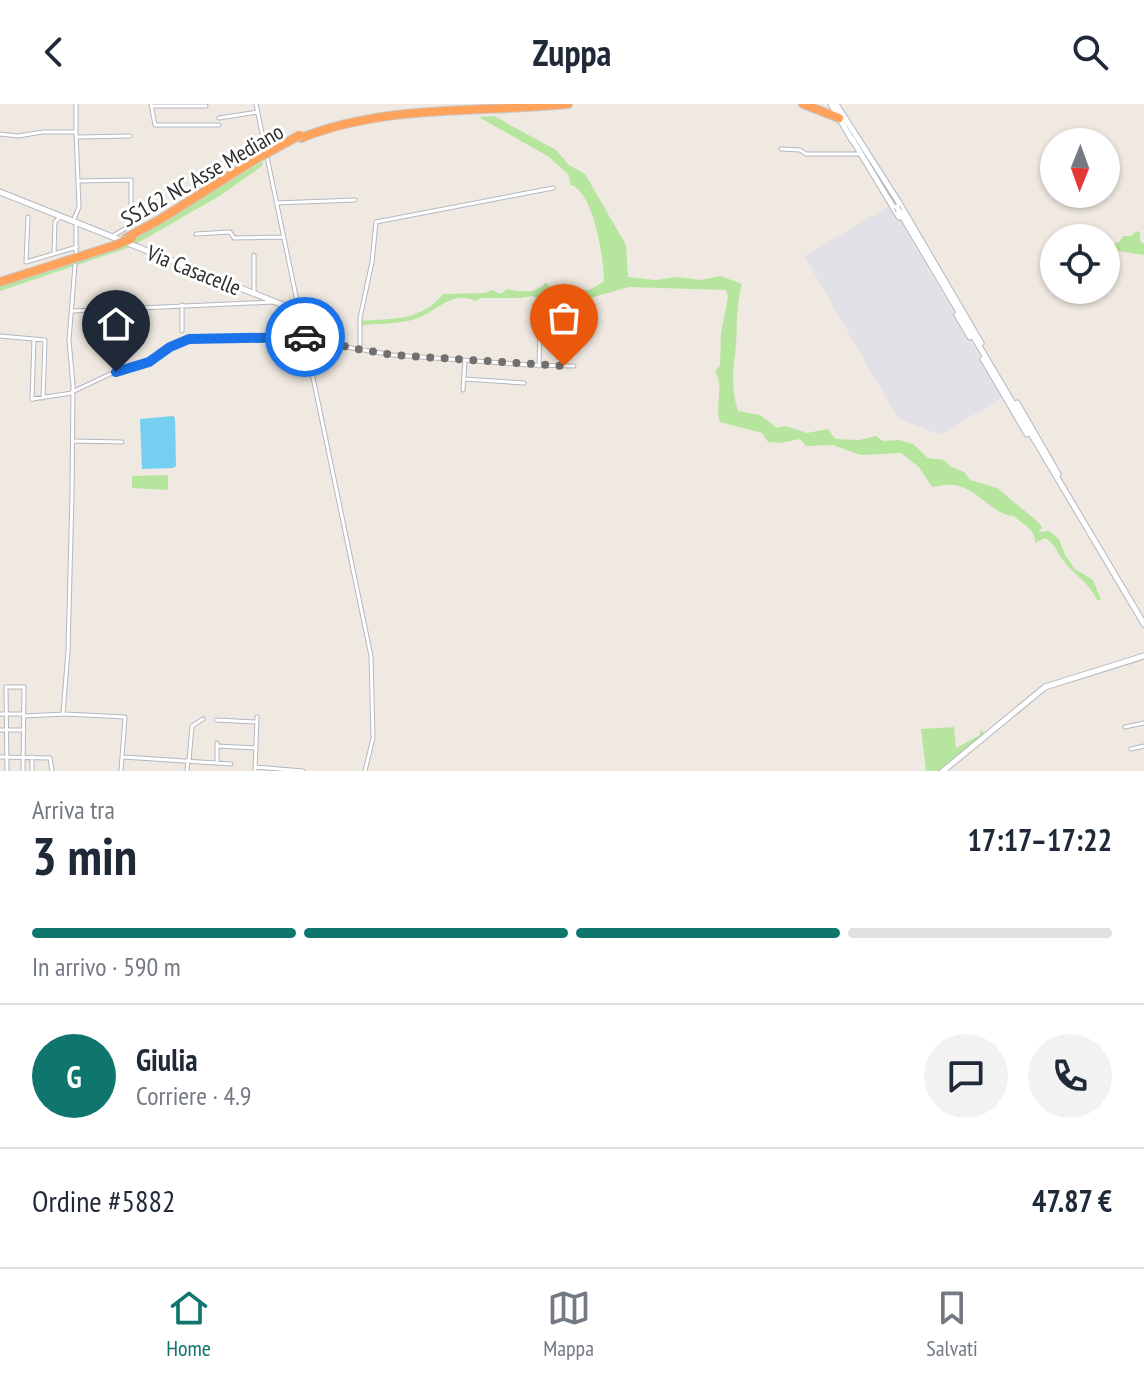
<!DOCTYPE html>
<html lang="it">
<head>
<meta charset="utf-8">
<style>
	:root { --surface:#fff; --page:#f2f2f3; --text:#1f2937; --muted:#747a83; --line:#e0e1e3; --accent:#0f766e }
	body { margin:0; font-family:"PT Sans Narrow",sans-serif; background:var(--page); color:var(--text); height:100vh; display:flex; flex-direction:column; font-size:30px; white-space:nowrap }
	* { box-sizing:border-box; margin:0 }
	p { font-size:26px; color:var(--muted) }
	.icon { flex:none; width:44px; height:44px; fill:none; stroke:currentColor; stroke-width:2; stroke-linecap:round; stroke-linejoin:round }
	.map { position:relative; height:667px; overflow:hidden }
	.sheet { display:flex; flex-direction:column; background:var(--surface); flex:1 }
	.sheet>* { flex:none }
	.needle { width:52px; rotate:181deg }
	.fabs { position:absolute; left:1040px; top:24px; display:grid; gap:16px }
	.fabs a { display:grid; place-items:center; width:80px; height:80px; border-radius:50%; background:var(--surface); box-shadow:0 2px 6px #0004; font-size:40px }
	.pin { position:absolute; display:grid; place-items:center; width:68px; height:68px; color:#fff; margin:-82px -34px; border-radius:50% 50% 50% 0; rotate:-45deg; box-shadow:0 0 8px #0007 }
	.pin .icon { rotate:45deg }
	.courier { position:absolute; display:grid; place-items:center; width:80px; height:80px; margin:-40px; border:6px solid #1a73e8; border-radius:50%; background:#fff; color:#222; box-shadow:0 2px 10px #0007 }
	.summary em { font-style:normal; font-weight:800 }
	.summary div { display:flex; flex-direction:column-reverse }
	.summary { display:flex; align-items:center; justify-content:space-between; height:136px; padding:0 32px }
	h1 { font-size:52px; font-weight:800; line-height:60px }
	.bar { display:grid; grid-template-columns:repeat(4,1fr); gap:12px 8px; align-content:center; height:96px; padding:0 32px }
	.bar i { height:10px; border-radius:6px; background:var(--line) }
	.bar .active { background:var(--accent) }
	.bar p { grid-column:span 4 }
	.line { display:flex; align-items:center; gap:20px; padding:0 32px; border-top:2px solid var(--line) }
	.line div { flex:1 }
	.round { display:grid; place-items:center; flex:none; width:84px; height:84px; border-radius:42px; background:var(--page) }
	header { display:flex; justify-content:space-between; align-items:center; height:104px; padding:0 32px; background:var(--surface); font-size:36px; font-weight:800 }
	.tab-bar { display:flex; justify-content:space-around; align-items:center; height:112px; border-top:2px solid var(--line); background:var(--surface); font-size:22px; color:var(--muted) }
	.tab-bar a { display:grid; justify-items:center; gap:4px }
	.tab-bar .active { color:var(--accent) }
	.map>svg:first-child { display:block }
</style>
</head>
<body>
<header><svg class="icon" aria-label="back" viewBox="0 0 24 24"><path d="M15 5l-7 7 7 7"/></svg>Zuppa<svg class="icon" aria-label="search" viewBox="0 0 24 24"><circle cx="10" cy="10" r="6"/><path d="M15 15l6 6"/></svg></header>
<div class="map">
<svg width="1144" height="667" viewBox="0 0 1144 667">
	<rect width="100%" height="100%" fill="#efe9e1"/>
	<!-- industrial -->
	<path fill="#e3e1e8" d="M891,101L1003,293L940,331L898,314L804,152Z"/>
	<!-- green -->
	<path fill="#b6e59e" d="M494,12L556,46L569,61L585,70L626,141L628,173L655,176L677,173L701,176L720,172L742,180C735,205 738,227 735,251C732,270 732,288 738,307L760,311L777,324L785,322L807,329L828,325L835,335L859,336L876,332L883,337L899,336L913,340L928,354L944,356L950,362L964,368L970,376L997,384L1038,418L1042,423L1039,428L1049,427L1059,435L1065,451L1075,465L1093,476L1101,496H1097C1090,480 1077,473 1066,460C1058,451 1056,440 1045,434L1035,439C1036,424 1022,421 1014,412C991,411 977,382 952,381C946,380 939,382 932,383L919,363L901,349L861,351L833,341L806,342L800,335L780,339L768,338L762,329L720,318C714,303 725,282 715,268L720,261L721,229L728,193L726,186L629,183L590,194L550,192V196L531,192L521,194H480L476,197C449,185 435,211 412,216C396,220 377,220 361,221L360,217C393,214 420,218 443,190L485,189L492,186L501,190L507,185C519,188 537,190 545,179L548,180L552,189L577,190L578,186H589L604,178C604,156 594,88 571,81L568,70L549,53L479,13Z
		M263,57L262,62L221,91L134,141L129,138Z
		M1137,127L1140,129V137L1144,140V151L1106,145V142L1119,138L1123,132H1131Z
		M124,139L130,143L0,187V180Z
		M168,371V386L132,384V372Z
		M954,623L956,644L980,631V626L986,630L939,667H926L921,625Z"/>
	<!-- water -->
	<path fill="#75cff0" d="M173,312L175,314L176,362L173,364L142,365L140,315Z"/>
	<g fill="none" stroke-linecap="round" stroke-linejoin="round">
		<!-- street casing -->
		<g stroke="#b4b7c1" stroke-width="5">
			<path id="street" d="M151,0L155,21H219
				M256,0L371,552L373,634L365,667
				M152,2H206
				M219,14L258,8
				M0,30L18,32L43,28H76V0
				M78,33L130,32
				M781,45L800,46L806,50H859
				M79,77L131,76V121L111,133
				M276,99L355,96
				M28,113L26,158L77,143
				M74,115L79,103L76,28
				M76,119V148
				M196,130L230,128L234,134L283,133
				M54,149L55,118L61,112
				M254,151V190
				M561,199L564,262
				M182,201V227
				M72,207L274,198
				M0,232L45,236L43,294
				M360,246V214L372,158L376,118L553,84
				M539,262L540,225
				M464,275L524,279
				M463,286L465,256
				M72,288L125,263L149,258L170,243L189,235L328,232L346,243L393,251L530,261L574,262
				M32,295L72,289
				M32,296L34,235
				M74,337L122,338
				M0,610H24
				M63,610L68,547L72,391L73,281L69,236L75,161
				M24,612L65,610L125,613L121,667
				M216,616L257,618
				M1125,623L1144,619
				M0,626H24
				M217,642L256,644
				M1131,645L1144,642
				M0,653L50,654L52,667
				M32,653V667
				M123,653L231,660
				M189,657L192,622L203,615
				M217,659V639
				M255,663L303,667
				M7,667L6,583H24L23,667
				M187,667L188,656
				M255,667L257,613"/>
		</g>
		<!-- secondary casing -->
		<g stroke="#b4b7c1" stroke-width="7">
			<path id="secondary" d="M831,0L852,36
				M836,0L898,97L981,239
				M852,35L899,113
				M0,88L298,207
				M899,107L1144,520
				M957,211L970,233
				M983,255L1027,330
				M1017,299L1058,370
				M943,667L1045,583L1144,552"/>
		</g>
		<!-- highway casing -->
		<g stroke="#c9c9c9" stroke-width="10">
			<path id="highway" d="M803,0L839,14
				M301,34C385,0 479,9 568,0
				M126,134L159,116L256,55
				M0,178L116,141"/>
		</g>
		<!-- street -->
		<use href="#street" stroke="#fff" stroke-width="3"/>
		<!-- secondary -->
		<use href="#secondary" stroke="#fff" stroke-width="5"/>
		<!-- highway -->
		<use href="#highway" stroke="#ffa35c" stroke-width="8"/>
		<!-- secondary-bridge casing -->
		<g stroke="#b4b7c1" stroke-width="7" stroke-linecap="butt">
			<path id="secondary-bridge" d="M897,103L899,107"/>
		</g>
		<!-- highway-bridge casing -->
		<g stroke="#c9c9c9" stroke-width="10" stroke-linecap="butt">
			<path id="highway-bridge" d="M256,55L300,31
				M116,141L132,134"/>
		</g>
		<!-- secondary-bridge -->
		<use href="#secondary-bridge" stroke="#fff" stroke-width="5"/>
		<!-- highway-bridge -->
		<use href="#highway-bridge" stroke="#ffa35c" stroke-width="8"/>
	</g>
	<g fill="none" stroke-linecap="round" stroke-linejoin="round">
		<!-- done -->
		<path stroke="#726f6d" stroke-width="8" stroke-dasharray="0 14.4" d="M305,233L331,232L346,243L393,251L564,262"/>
		<!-- route -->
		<path stroke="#1a73e8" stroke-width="10" d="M116,268L149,258L170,243L189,235L305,233"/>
	</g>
	<g text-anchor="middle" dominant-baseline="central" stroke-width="6" stroke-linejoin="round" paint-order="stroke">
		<!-- street labels -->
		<g font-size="22" fill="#2e2e2e" stroke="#fff">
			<text transform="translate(202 71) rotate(-30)">SS162 NC Asse Mediano</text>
			<text transform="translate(194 166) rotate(22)">Via Casacelle</text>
		</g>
	</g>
</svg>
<div class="fabs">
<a><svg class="needle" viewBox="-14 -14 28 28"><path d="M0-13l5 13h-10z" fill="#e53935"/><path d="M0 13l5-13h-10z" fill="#747a83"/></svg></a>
<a><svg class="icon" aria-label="locate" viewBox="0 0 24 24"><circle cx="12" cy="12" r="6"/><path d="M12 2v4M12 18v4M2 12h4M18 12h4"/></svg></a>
</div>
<div class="pin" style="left:564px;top:262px;background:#ea580c"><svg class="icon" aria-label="bag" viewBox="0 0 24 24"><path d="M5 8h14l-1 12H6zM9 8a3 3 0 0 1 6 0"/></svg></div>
<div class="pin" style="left:116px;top:268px;background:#1f2937"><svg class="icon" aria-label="home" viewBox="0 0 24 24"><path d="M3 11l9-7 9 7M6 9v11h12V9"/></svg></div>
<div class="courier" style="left:305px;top:233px"><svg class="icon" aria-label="car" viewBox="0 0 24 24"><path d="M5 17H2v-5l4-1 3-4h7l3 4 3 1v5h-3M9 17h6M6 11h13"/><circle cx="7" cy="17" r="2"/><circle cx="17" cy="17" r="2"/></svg></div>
</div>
<section class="sheet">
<div class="summary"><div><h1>3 min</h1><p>Arriva tra</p></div><em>17:17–17:22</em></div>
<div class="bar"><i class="active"></i><i class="active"></i><i class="active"></i><i></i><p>In arrivo · 590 m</p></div>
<div class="line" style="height:144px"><b class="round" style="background:var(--accent);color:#fff">G</b><div><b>Giulia</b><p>Corriere · 4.9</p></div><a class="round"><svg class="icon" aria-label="chat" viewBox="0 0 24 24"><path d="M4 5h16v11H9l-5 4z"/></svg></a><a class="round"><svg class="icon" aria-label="phone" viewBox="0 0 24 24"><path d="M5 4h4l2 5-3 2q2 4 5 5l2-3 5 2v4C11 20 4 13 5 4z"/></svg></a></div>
<div class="line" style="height:104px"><div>Ordine #5882</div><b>47.87 €</b></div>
</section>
<nav class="tab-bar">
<a class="active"><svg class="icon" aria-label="home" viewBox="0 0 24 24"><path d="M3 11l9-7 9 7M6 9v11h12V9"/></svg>Home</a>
<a><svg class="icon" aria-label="map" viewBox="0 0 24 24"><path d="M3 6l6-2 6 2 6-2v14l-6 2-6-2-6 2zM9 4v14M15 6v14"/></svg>Mappa</a>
<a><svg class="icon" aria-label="saved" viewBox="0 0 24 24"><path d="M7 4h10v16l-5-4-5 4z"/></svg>Salvati</a>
</nav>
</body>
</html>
